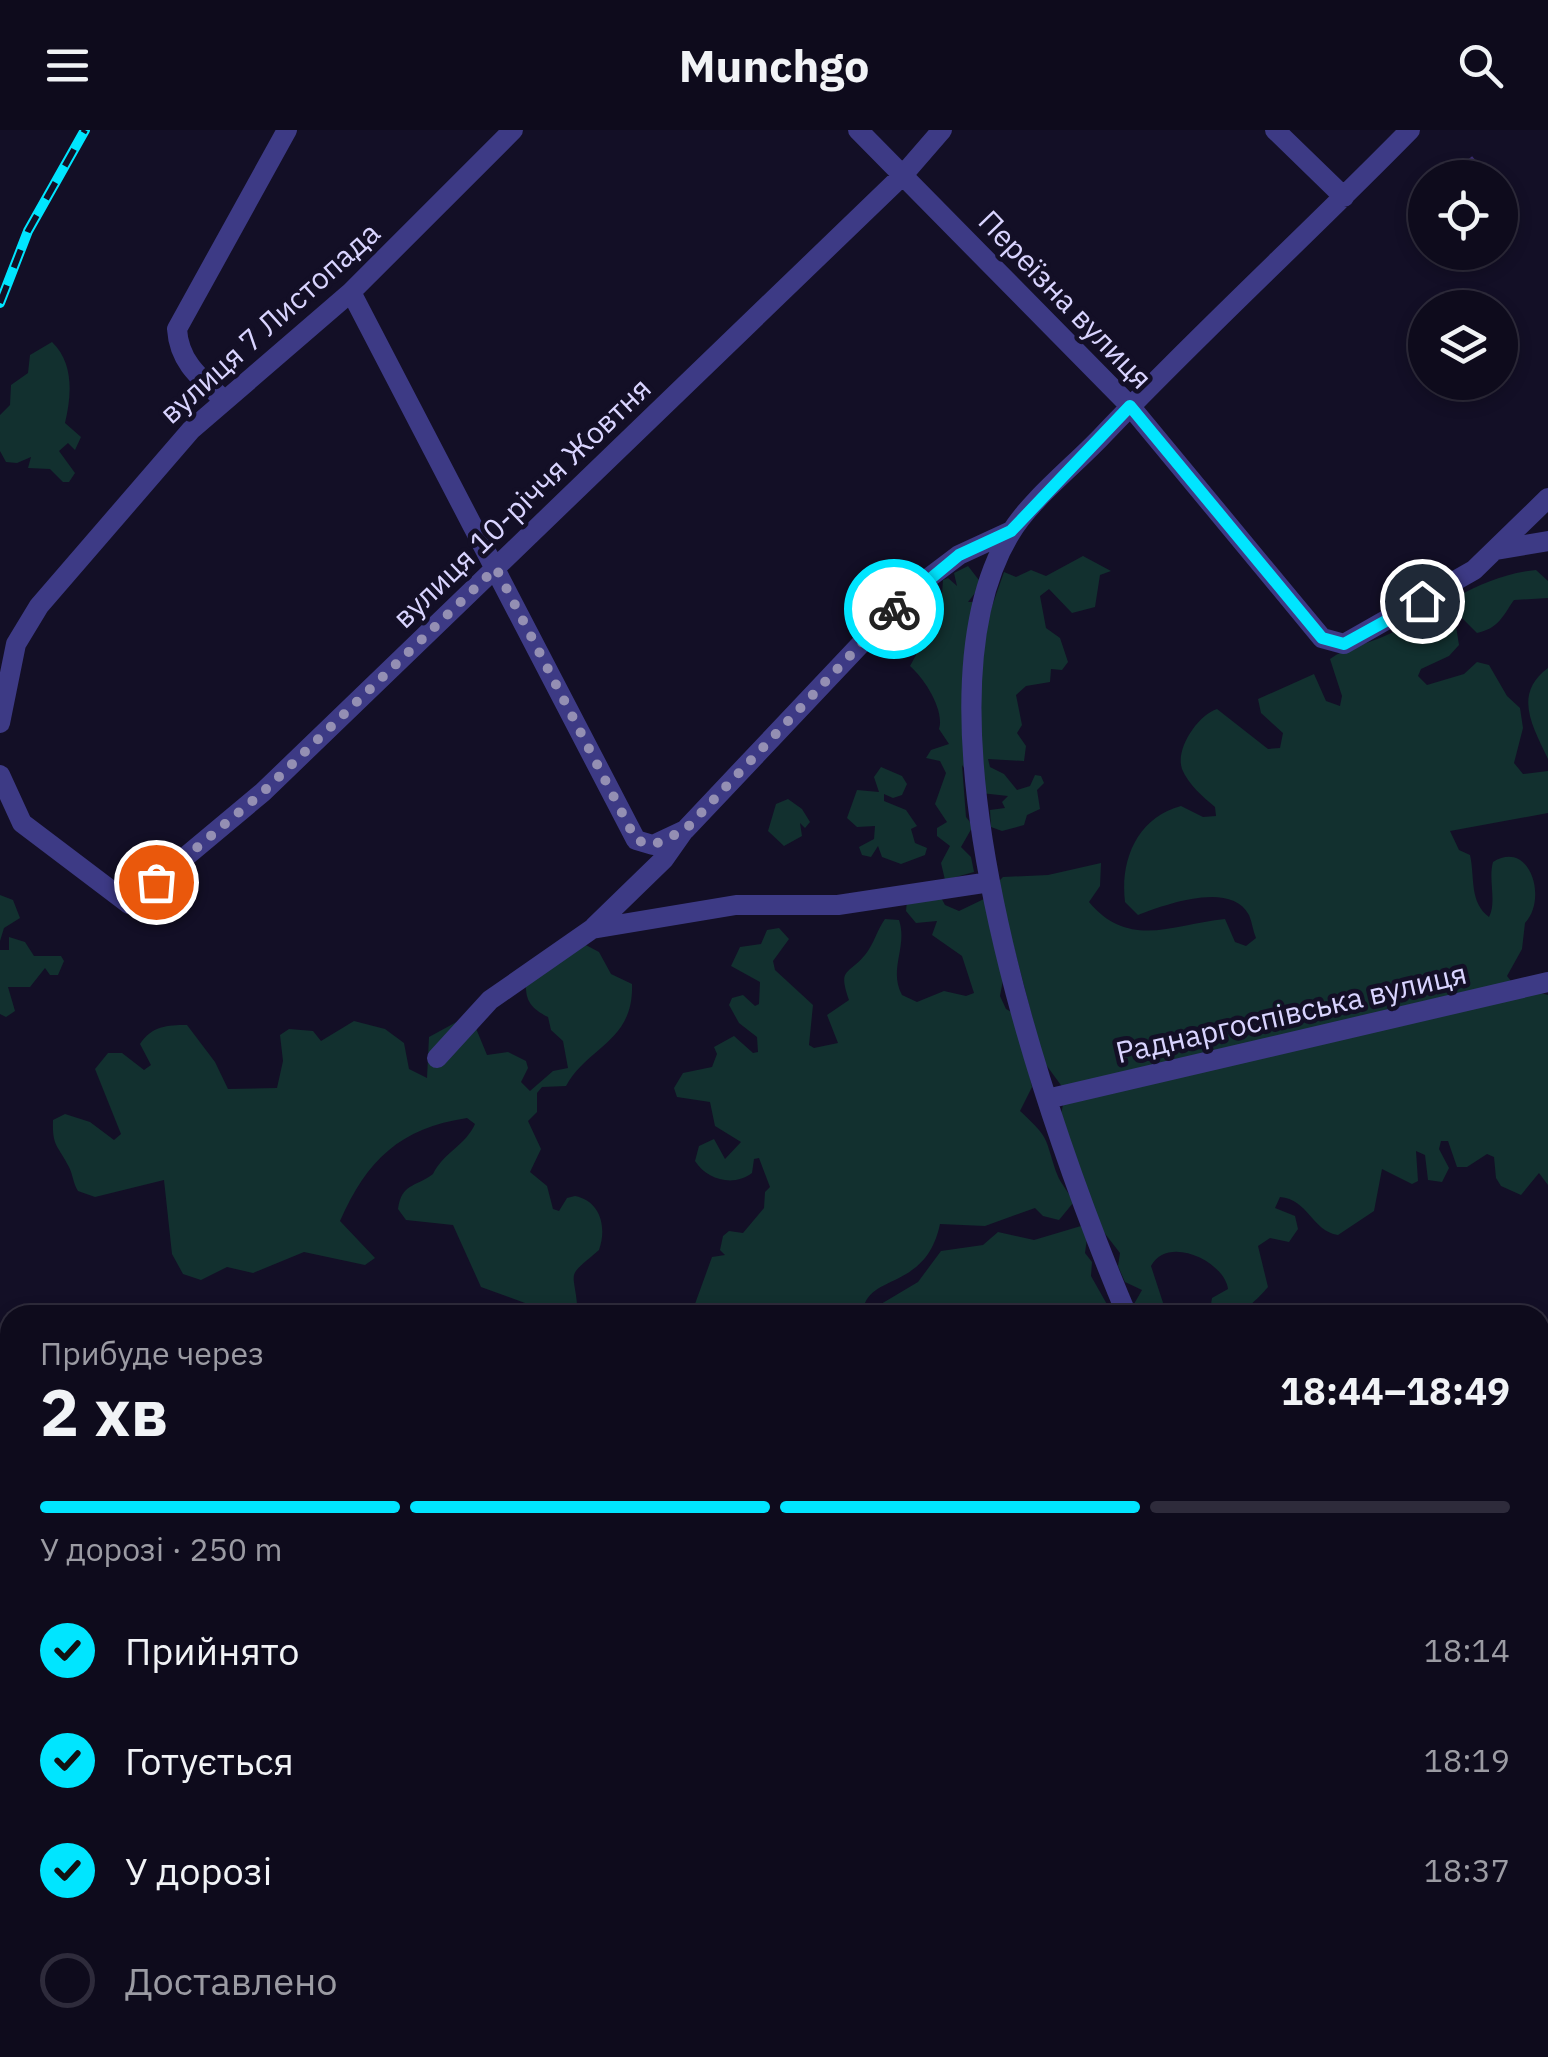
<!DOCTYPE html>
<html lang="uk">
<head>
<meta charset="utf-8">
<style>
	:root { --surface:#0e0b1c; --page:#1c1929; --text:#f1f3f6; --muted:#9b9ba3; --line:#2e2b3b; --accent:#00e5ff }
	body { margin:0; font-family:"IBM Plex Sans",sans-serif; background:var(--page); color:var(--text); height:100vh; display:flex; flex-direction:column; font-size:38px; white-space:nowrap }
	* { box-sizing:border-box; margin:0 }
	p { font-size:32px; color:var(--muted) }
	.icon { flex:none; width:55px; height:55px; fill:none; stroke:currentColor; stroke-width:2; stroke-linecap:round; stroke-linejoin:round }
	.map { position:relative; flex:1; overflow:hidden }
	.drawer { position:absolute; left:0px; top:1175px; width:1550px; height:752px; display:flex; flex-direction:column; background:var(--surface); border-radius:30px 30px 0 0; box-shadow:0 5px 15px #0003,0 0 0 2px var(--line) }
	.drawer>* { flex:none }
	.fabs { position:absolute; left:1408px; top:30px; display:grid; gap:20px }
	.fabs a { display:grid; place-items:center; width:110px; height:110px; border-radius:50%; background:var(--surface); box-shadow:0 5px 15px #0003,0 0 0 2px var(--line); font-size:50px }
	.pin { position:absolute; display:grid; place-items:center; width:85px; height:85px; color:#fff; margin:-42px; border:5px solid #fff; border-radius:50%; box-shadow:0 2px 10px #0007 }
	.courier { position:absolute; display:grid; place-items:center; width:100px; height:100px; margin:-50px; border:8px solid #00e5ff; border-radius:50%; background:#fff; color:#222; box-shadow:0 2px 12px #0007 }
	.headline em { font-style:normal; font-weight:700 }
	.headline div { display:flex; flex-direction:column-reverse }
	.headline { display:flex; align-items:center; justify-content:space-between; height:170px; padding:0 40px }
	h1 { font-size:65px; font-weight:700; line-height:75px }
	.bar { display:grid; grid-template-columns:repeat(4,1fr); gap:15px 10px; align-content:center; height:120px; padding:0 40px }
	.bar i { height:12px; border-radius:8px; background:var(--line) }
	.bar .selected { background:var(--accent) }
	.bar p { grid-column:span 4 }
	ol { padding:0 40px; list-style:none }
	li { display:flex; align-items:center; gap:30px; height:110px }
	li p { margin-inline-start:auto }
	li .icon { padding:10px; border-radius:50%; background:var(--accent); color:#111; stroke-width:4 }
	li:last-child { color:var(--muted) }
	li i { width:55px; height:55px; border:5px solid var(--line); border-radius:50% }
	header { display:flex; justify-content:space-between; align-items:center; height:130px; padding:0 40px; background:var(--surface); font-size:45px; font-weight:700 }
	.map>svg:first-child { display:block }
</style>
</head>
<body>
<header><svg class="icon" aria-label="menu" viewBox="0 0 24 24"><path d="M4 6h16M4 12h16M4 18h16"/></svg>Munchgo<svg class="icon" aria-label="search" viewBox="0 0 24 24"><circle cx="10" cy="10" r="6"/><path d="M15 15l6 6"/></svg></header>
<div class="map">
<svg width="1548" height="1927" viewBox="0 0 1548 1927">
	<rect width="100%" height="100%" fill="#130f26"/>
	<!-- green -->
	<path fill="#12302f" d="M52,212C75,234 71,268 65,293L81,307L75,320L68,313L59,321L75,343L69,352H63L50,339L28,338L31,327L17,333L6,332L0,321V285L10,275L11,255L28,243L30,225Z
		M1083,426L1111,441L1100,445L1095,477L1072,483L1049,459L1040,466L1046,498L1060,508L1068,532L1062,540L1051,539L1050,552L1026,556L1016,565L1022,595L1017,603L1026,616L1024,631L988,629L990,637L1004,644L1017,660L1030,656L1035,645L1041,646L1044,653L1037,660L1040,679L1027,685L1024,695L1002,701L991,697L990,680L1005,678L1002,672L1008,666L981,663L962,635L966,687L973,696L961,717L971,727L974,742L945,750L941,733L950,716L937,706V698L947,692L935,674L946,643L940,631L926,628L931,620L949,614L939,599C945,580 924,548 910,536L916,525L913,511L930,508L917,497L912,475L924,461L942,464L943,450L948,448L957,456L954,443L968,436L982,454L968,472H977L990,482L1004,442L1016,447L1031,440L1046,446Z
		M1536,440L1548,451V468L1514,470C1502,487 1499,498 1477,503L1460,486L1455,490L1459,515L1449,526L1421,539L1418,546L1427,555L1464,544L1477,532L1489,535L1507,566L1520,578L1523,598L1514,633L1523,644L1548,641V683L1450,701L1459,720L1470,725C1475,747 1469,772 1489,787C1497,772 1488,750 1493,732C1530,709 1548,769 1525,793L1522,819L1507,846L1515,856L1548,865V1055L1539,1043L1521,1065L1501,1056L1496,1048L1494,1027L1487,1024L1467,1037H1457L1448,1011H1441L1439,1019L1449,1038L1442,1052L1428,1050L1425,1025L1416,1021L1418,1051L1412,1054L1382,1039L1374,1081L1338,1105C1312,1101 1308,1069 1280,1067L1275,1078L1295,1086L1298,1099L1289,1112L1270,1108L1258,1116L1268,1157C1255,1172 1240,1188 1218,1181L1211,1174L1212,1168L1228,1159C1225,1132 1168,1104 1151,1136L1167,1185H1134V1174L1142,1160L1125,1152L1118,1136L1120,1123L1099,1096L1060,988L1066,962L1044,932L997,753L1003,747L1048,745L1101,733L1100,756L1089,772C1129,820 1174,794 1225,789L1235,812L1246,816L1256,808C1253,801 1252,792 1249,785C1231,750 1164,775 1138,785L1125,772C1120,730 1137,688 1181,676L1203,687L1216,686L1215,677C1203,667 1188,654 1182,639C1175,619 1198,585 1217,579L1268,619L1280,618L1283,603L1261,583L1258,569L1314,544L1326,571L1340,576L1342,566L1330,529C1345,517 1369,514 1387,505C1437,481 1480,445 1536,440Z
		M1548,538V629C1532,595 1513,564 1548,538Z
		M881,637L902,646L907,654L902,665L893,668L884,664V671L906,680L917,696L911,699L915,713L927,718L925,725L901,734L882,727L878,716L871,727L862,725L859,717L874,709L875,696L857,697L847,688L857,660L879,662L874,647Z
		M788,669L802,679L810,692L805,698L800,693L802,706L784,716L768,701L776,674Z
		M936,758L945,775L959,781L984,769L1003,850L1000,866L1006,879L1017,885L1032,957L1020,981C1051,1010 1044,1006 1057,1044C1061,1055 1069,1061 1073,1073L1059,1090L1043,1086L1035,1078L985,1096L940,1094C927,1156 877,1145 865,1173L876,1177L918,1152L941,1121L983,1115L998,1102L1034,1110L1081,1096L1087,1108L1085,1123L1092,1132L1091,1146L1113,1185H691L712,1127L725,1125L720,1120L723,1106L729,1101L743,1103L764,1078L765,1062L770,1057L759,1028L754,1029L752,1043C734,1057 707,1050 695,1031L699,1016L714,1009L725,1029L741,1012L715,996L710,972L677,967L674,958L683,943L712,937L717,924L714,917L734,906L753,923L758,922L757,907L739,893L729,875L732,868L743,865L755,876L759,874L760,852L731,836L740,817L761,814L767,800L779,798L789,809L773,831L775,840L813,875L809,915L814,918L838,913L827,885L849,870C838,838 847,846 865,825C874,814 877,800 885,789L899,790C908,817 888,839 902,865L917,872L944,861L966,866L974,863L962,826L932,805L937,791L916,793L906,781L907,771Z
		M0,765L13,770L20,788L4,798L0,811Z
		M9,807L25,812L34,826H61L64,831L58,845H50L45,838L30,857H8L15,881L6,887L0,884V820H9Z
		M582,813L599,822L611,844L632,854C634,912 588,916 566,956L542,957L537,963V982L528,991L541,1019L530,1042L547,1056L553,1079L559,1081L567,1068L575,1066C601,1071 607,1098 599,1120C563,1151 575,1136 578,1185H526L525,1173L481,1157L453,1095L406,1090L398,1079C402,1053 414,1058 433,1044C443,1023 466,1015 475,994L467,988C400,998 367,1030 340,1091L375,1128L365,1135L304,1122L253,1143L227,1137L201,1150L183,1144L172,1124L164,1050L95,1067L78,1061C73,1053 73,1045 69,1037C58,1015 52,1017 53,990L65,984L90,992L114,1010L121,1004L95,939L108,923H122L144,940L151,935L140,914C152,896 167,895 187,895L215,932L228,959L277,958L283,931L280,905L289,899L313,901L321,911L354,891L385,899L404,913L409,939L427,948L429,907L462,889L475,896L487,925L508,922L526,931L528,938L521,952L530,961L553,941L568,938L563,911L551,900L548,887C526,876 524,866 527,841Z
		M1548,1815L1547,1927H1350L1365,1918H1540V1818Z
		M809,1918H845L853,1922L849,1927H815Z
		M1261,1918H1330L1317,1927H1299L1291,1919L1288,1927H1254Z"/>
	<!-- building -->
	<path fill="#241b47" stroke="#3b2d73" stroke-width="2.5" d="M1472,28L1490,48H1446Z"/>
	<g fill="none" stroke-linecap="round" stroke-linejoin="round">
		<!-- minor -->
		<path stroke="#3d3a85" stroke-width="20" d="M858,0L1130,276L1322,508L1344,514L1474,440L1548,368
			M1275,0L1344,67
			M351,162L636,710L653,715L685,700L910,462L959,425L1011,401
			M223,269C200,248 179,232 177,199L287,0
			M1496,420L1548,411
			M0,593L16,514L39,476L191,300L351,162L513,0
			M0,645L22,693L129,774L263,662L903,45L942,0
			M594,797L664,729L683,702
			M437,928L490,870L592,799L736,775H838L990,752
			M1047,969L1548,852
			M1127,1185C1050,1003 901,585 1010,404C1030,370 1076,334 1103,305C1203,200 1309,103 1410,0
			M868,1918L876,1927"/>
		<!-- tertiary -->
		<path stroke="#3d3a85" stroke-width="25" d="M1540,1790L1548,1784
			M1334,1927L1349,1918"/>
		<!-- rail casing -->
		<g stroke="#00e5ff" stroke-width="10">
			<path id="rail" d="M0,173L28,101L85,0"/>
		</g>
		<!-- rail -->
		<use href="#rail" stroke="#130f26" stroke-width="6" stroke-dasharray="19" stroke-linecap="butt"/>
	</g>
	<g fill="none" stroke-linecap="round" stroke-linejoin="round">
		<!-- done -->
		<path stroke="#948fb3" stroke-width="10" stroke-dasharray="0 18" d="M156,752L263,662L496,438L636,710L653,715L685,700L894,479"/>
		<!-- route -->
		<path stroke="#00e5ff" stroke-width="12" d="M894,479L959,425L1011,401L1130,276L1322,508L1344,514L1422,471"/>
	</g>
	<g text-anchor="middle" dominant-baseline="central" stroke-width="9" stroke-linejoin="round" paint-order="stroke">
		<!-- street labels -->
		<g font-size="30" fill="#d9d4ff" stroke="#130f26">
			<text transform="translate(1066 169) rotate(46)">Переїзна вулиця</text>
			<text transform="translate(269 192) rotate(-42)">вулиця 7 Листопада</text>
			<text transform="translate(521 372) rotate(-44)">вулиця 10-річчя Жовтня</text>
			<text transform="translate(1291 882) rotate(-13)">Раднаргоспівська вулиця</text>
		</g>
	</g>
</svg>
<div class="fabs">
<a><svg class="icon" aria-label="locate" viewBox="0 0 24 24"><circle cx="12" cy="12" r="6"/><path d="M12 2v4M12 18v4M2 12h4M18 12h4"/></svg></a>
<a><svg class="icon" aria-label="layers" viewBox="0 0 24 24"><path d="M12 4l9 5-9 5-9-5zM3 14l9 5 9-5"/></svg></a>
</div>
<div class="pin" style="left:156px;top:752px;background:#ea580c"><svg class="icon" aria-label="bag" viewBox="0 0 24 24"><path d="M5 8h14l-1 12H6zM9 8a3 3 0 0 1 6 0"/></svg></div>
<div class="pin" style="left:1422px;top:471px;background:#1f2937"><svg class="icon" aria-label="home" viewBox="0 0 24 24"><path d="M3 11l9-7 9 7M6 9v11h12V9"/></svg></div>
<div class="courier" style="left:894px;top:479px"><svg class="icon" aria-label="bike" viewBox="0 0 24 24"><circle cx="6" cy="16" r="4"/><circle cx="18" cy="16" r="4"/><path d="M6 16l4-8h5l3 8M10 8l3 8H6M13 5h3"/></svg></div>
<section class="drawer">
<div class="headline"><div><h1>2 хв</h1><p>Прибуде через</p></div><em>18:44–18:49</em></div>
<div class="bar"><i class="selected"></i><i class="selected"></i><i class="selected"></i><i></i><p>У дорозі · 250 m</p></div>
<ol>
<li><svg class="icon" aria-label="check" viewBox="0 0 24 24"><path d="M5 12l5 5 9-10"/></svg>Прийнято<p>18:14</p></li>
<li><svg class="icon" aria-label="check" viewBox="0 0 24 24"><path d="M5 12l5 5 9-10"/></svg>Готується<p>18:19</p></li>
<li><svg class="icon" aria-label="check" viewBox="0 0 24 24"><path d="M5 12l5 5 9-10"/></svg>У дорозі<p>18:37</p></li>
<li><i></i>Доставлено</li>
</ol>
</section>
</div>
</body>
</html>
